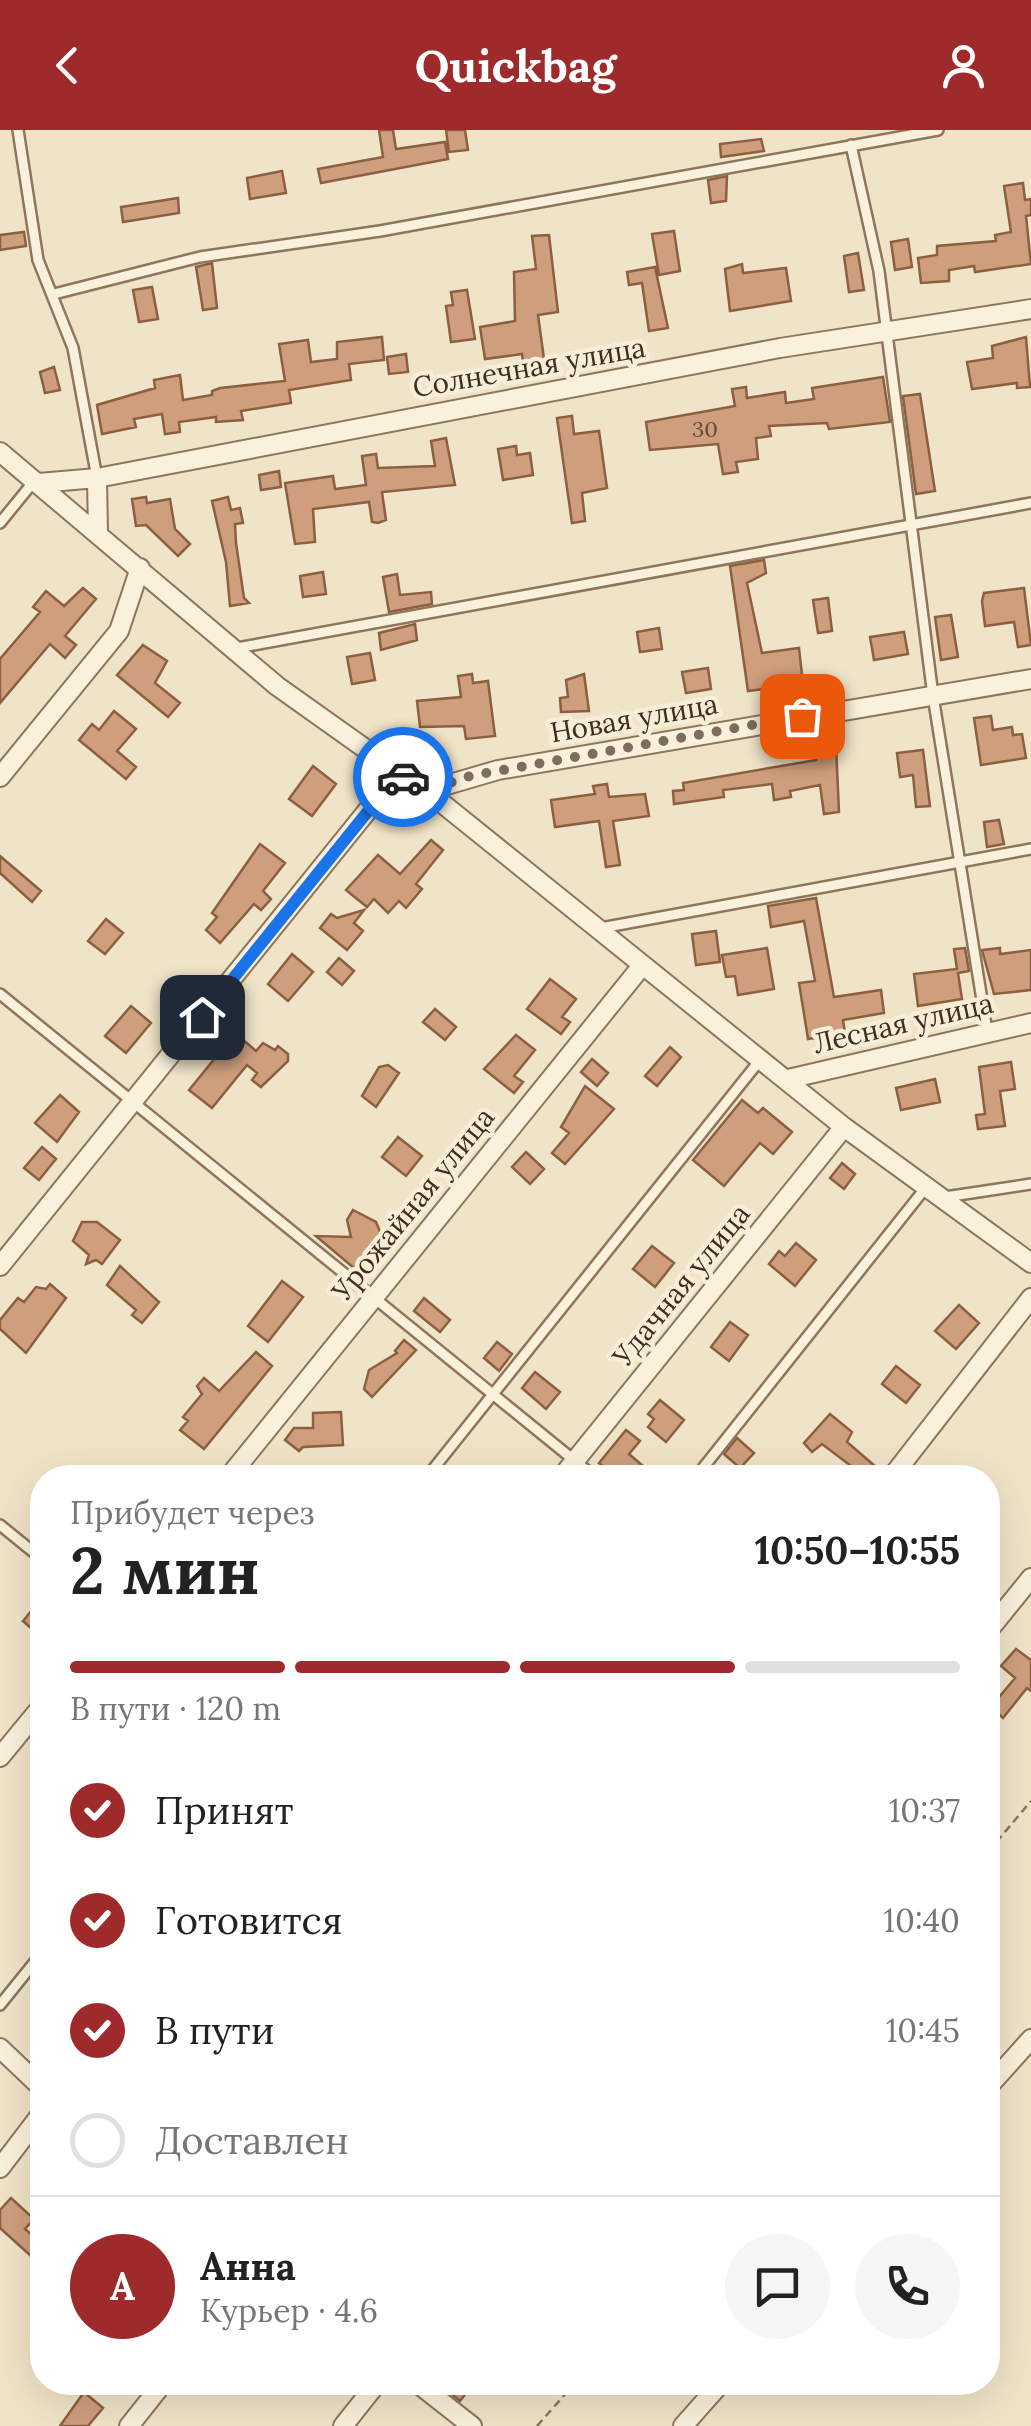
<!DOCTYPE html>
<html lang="ru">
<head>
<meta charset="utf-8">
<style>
	:root { --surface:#fff; --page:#f6f6f6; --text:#222; --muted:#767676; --line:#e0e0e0; --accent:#9e2a2b }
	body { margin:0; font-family:Lora,serif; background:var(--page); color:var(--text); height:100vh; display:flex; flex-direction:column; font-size:38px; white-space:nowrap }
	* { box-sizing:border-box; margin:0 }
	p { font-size:32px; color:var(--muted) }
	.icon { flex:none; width:55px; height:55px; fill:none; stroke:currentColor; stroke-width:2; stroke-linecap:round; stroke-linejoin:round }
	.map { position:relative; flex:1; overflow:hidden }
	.details { position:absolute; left:30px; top:1335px; width:970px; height:930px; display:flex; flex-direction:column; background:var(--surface); border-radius:40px; box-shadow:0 10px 40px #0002 }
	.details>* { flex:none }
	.pin { position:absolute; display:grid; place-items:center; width:85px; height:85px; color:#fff; margin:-42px; border-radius:20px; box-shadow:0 5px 15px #0006 }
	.courier { position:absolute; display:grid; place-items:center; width:100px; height:100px; margin:-50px; border:8px solid #1a73e8; border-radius:50%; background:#fff; color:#222; box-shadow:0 2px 12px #0007 }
	.overview em { font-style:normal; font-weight:700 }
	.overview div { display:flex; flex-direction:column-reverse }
	.overview { display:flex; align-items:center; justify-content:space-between; height:170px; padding:0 40px }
	h1 { font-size:65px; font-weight:700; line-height:75px }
	.bar { display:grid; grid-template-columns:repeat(4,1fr); gap:15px 10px; align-content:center; height:120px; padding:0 40px }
	.bar i { height:12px; border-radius:8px; background:var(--line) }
	.bar .selected { background:var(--accent) }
	.bar p { grid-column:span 4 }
	.line { display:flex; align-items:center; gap:25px; padding:0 40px; border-top:2px solid var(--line) }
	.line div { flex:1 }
	.round { display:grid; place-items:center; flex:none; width:105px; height:105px; border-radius:52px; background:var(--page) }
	ol { padding:0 40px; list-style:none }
	li { display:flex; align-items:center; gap:30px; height:110px }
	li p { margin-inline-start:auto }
	li .icon { padding:10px; border-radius:50%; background:var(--accent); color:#fff; stroke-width:4 }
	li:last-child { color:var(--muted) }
	li i { width:55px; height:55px; border:5px solid var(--line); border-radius:50% }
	header { display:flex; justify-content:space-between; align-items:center; height:130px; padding:0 40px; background:var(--accent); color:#fff; font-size:45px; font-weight:700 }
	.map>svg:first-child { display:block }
</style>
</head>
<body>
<header><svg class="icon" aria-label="back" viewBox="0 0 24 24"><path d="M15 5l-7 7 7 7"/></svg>Quickbag<svg class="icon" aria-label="person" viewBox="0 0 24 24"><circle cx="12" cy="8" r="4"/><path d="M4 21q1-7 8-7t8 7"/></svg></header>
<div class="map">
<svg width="1031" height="2296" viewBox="0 0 1031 2296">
	<rect width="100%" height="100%" fill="#f0e4c8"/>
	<!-- building -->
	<path fill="#cf9f7d" stroke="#8d5f41" stroke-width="2.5" d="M379,0H393L396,19L445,12L448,29L321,53L318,39L383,27Z
		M446,0H465L468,20L449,22Z
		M761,9L764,21L721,27L720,14Z
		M282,41L286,63L250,69L247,48Z
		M727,46L726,71L711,73L708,50Z
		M1023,53L1025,70L1031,69V85L1026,86L1031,134L975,142L974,136L949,140V151L921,153L918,128L937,125V116L996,111L995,105L1011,102L1004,56Z
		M178,68L179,83L123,92L121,77Z
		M674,101L680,141L659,145L652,104Z
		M24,102L26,116L0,120V105Z
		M549,105L558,182L538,185L545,236L524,239L522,224L485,229L480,197L515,191L514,142L536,139L532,106Z
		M908,109L912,137L895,140L891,112Z
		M858,123L864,160L849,162L844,126Z
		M212,133L217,178L203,180L196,137Z
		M742,134L743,143L786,138L791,171L730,181L725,139Z
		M655,137L668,198L649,201L642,153L629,155L627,142Z
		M152,157L158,189L139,192L133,160Z
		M467,160L475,209L451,212L446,176L453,175L451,162Z
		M382,207L384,230L349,234L351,250L289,260L291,273L241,281L243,290L216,292V287L179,292L180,302L165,304L162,284L134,289L136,297L102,304L97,275L155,258L154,250L180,245L183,270L212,265V261L220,258L285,251L279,214L308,210L311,232L337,229V212Z
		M1026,207L1030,257L1017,258V253L972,259L967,232L993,228L992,216Z
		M406,224L408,242L389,244L387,227Z
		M54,237L60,260L45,263L40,242Z
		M883,247L890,292L829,299L827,293L769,296L771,306L756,308L758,329L736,332L738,342L723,344L718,314L650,320L646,292L735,276L732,259L746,257L747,268L785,262L786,273L814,269L812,258Z
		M920,264L935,361L916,364L903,266Z
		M572,286L574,304L599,301L607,358L582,363L585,391L572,393L557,288Z
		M446,308L455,355L382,362L386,390L378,393L372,392L369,372L313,379L315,412L295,414L285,353L333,346L335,359L366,355L362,326L376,324L378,338L435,336L431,311Z
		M516,316L517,325L530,323L533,345L503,350L498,319Z
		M279,341L281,357L261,360L259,345Z
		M146,367L147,373L170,369L175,399L190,414L178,426L146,395L136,396L132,369Z
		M228,367L231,380L240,378L243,393L235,394L236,413L244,468L249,473L230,476L226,432L212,371Z
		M764,430L766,443L747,453L762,523L799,518L803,554L748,561L730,436Z
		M323,442L326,464L303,467L300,446Z
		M397,444L400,465L431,462L432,474L389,482L383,447Z
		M83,458L96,469L65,506L76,515L65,528L50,514L0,573V529L40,482L33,477L46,461L64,476Z
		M1024,458L1031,515L1018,517L1014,492L985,496L982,471L984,463Z
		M828,468L832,501L818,503L813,470Z
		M951,485L958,527L941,530L935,487Z
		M415,494L417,510L381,520L379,503Z
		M659,498L662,519L640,522L637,502Z
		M904,502L908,524L874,530L870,507Z
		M143,515L167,531L155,553L180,573L168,587L117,545Z
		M370,523L375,550L352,554L347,527Z
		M708,538L711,559L686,563L682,542Z
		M472,544L473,553L488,551L495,606L466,609L464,596L420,597L417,571L461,567L458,546Z
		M584,544L589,581L561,582L560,568L568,567L566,550Z
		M114,581L136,599L117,621L136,637L126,649L79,610L92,594L99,600Z
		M991,586L993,600L1012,597L1013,605L1022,604L1026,628L981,635L974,588Z
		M836,615L839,682L824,684L820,655L790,661L791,667L774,670L772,654L723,660L724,667L674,674L673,661L684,660L683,653L816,630L814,618Z
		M923,620L930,676L916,677L913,645L900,647L897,623Z
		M313,636L336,654L312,686L289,669Z
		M607,654L609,667L645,664L649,686L613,691L620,735L606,737L599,691L555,697L551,670L595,664L593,656Z
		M999,690L1004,714L987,717L984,692Z
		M431,710L443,720L416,754L422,759L406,778L399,771L388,783L374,769L367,777L346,760L378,725L400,744Z
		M260,714L285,733L263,761L271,769L261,780L254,774L220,813L206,800L217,787L212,783Z
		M0,726L41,761L32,772L0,743Z
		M816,768L834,867L881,860L884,883L843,890L845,903L808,909L799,853L815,851L804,791L771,797L768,776Z
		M364,780L354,793L363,801L347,820L320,798L331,784L337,788Z
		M106,789L123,803L105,824L88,811Z
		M716,801L720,832L696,835L692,804Z
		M767,818L774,859L738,865L735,846L726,847L722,825Z
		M965,818L969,841L958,843L962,869L918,876L914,844L957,839L954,819Z
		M1000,818V824L1031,820V860L994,864L982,820Z
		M292,824L313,842L288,871L268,854Z
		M339,828L354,841L342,855L327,842Z
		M550,849L576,869L562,887L570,892L561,904L527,879Z
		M131,876L151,893L126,923L105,906Z
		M435,879L456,897L445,910L423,892Z
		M227,896L256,921L263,913L275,920L278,916L288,924V931L261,957L252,950L257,943L247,935L212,978L189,960L220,922L212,915Z
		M516,905L535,920L514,946L523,952L514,963L484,939Z
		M670,917L681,927L657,956L645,946Z
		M592,929L608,943L597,956L581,942Z
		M1011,932L1015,959L1000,961L1005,996L978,999L976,985L985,984L979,937Z
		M388,935L399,943L376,977L362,966L379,937Z
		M935,949L940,972L901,980L896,958Z
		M585,956L614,979L565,1034L552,1023L569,1003L561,997Z
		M60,965L79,982L57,1012L35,993Z
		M742,970L758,983L763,978L792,1002L773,1024L760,1013L724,1056L693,1030Z
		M398,1007L422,1026L406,1046L382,1027Z
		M42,1017L56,1029L39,1050L24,1038Z
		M526,1022L544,1039L530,1054L512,1037Z
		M842,1033L855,1044L844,1059L830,1048Z
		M353,1080L376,1092L381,1104L366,1121L377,1132L361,1144L316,1106L351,1107L347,1090Z
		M82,1092H97L120,1110L102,1134L96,1130L86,1134L89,1125L73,1111Z
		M796,1113L816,1130L795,1156L769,1134L779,1121L785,1126Z
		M652,1116L674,1133L655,1157L633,1139Z
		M120,1136L159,1172L142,1193L132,1185L136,1180L107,1155Z
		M282,1151L303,1167L268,1212L248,1196Z
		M50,1154L66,1168L26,1223L0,1199V1190L18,1168L24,1172L36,1157L46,1159Z
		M424,1168L450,1190L440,1202L414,1181Z
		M959,1175L979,1193L956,1219L935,1201Z
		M730,1192L748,1205L729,1231L711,1217Z
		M404,1210L416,1220L372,1267L364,1259L369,1240L397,1223L395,1221Z
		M497,1212L512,1224L499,1241L484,1228Z
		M256,1222L272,1236L204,1319L180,1300L188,1291L183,1287L202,1264L197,1256L204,1248L219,1261Z
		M896,1236L920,1255L906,1273L882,1254Z
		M535,1242L560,1262L546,1279L522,1258Z
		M660,1270L684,1290L666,1312L648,1297L654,1289L648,1284Z
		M341,1282L343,1315L303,1317L299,1321L285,1310L294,1298H313V1283Z
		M830,1284L852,1302L847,1312L876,1337L867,1348L822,1314L812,1322L804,1313Z
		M626,1300L640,1311L629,1324L657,1348H617L599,1333Z
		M737,1308L754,1323L740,1338L724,1324Z
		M42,1468V1508L23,1491Z
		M1016,1519L1031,1530V1561L1027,1558L1003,1588L991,1577L1015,1548L1001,1536Z
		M11,2068L34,2089L25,2099L42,2114L32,2127L0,2098V2080Z
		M437,2252H475L460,2271Z
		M84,2262L103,2278L88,2296H60Z"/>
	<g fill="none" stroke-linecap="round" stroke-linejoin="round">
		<!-- service casing -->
		<g stroke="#8d765c" stroke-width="14">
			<path id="service" d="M18,0L38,130L73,218L97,348
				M851,15L879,141L933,566L987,901
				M54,164L200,127L380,101L938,0
				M0,393L35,350
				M237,518L1031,373
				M601,798L1031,719
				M0,864L596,1348
				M945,1067L1031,1054
				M426,1348L760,930
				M695,1348L927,1056
				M0,1395L42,1429
				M0,1875L42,1823"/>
		</g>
		<!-- minor casing -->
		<g stroke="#8d765c" stroke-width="22">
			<path id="minor" d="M0,322L277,556L443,674L844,997L1031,1133
				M97,348L98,402
				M39,353L97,348L780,218L1031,179
				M0,647L119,501L140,438
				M426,661L498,640L1031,549
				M788,949L1031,893
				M0,1136L397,644
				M228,1348L641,837
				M561,1348L844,997
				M891,1348L1031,1168
				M988,1501L1031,1448
				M0,1627L42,1576
				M0,1918L42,1958
				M988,1957L1031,1909
				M0,2038L42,1983
				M416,2252L472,2296
				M129,2296L164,2252
				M343,2296L378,2252
				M683,2296L722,2252"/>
		</g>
		<!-- path -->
		<path stroke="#8d765c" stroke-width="2.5" stroke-dasharray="8 5" stroke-linecap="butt" d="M988,1722L1031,1671
			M537,2296L576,2252"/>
		<!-- service -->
		<use href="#service" stroke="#faf1dc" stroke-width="9"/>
		<!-- minor -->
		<use href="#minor" stroke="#faf1dc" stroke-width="18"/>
	</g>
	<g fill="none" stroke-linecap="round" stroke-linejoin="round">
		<!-- done -->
		<path stroke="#7c6e5b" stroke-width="10" stroke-dasharray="0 18" d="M403,647L426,661L470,646L802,586"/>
		<!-- route -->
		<path stroke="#1a73e8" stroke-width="12" d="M202,887L398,644L403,647"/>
	</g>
	<g text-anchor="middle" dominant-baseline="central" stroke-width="9" stroke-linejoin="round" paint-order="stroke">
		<!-- number labels -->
		<g font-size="22" fill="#624a37">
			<text x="705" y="299">30</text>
		</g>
		<!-- street labels -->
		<g font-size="28" fill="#3d2e20" stroke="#f7eed8">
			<text transform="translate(529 237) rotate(-10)">Солнечная улица</text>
			<text transform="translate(634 588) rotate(-10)">Новая улица</text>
			<text transform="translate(903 893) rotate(-13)">Лесная улица</text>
			<text transform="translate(413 1074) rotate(-51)">Урожайная улица</text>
			<text transform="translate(681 1155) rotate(-51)">Удачная улица</text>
		</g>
	</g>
</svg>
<div class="pin" style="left:802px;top:586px;background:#ea580c"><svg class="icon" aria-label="bag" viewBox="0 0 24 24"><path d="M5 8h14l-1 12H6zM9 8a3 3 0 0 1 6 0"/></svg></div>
<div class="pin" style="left:202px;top:887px;background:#1f2937"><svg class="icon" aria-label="home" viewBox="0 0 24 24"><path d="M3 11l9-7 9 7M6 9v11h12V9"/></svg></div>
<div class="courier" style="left:403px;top:647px"><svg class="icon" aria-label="car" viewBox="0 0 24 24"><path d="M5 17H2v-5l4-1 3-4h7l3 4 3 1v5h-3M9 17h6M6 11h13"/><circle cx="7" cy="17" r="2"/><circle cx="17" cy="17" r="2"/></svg></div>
<section class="details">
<div class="overview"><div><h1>2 мин</h1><p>Прибудет через</p></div><em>10:50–10:55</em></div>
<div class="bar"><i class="selected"></i><i class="selected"></i><i class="selected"></i><i></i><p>В пути · 120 m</p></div>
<ol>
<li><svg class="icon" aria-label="check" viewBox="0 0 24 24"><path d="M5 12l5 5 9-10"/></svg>Принят<p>10:37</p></li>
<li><svg class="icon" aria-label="check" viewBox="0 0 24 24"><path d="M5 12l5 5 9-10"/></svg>Готовится<p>10:40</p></li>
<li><svg class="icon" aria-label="check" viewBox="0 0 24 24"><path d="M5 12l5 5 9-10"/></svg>В пути<p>10:45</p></li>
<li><i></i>Доставлен</li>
</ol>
<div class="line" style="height:180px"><b class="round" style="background:var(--accent);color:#fff">А</b><div><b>Анна</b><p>Курьер · 4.6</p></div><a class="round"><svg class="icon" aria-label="chat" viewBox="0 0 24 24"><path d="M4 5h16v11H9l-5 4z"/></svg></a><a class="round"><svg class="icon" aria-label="phone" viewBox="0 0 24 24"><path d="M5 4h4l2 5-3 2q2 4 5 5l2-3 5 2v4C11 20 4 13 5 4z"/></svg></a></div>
</section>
</div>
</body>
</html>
